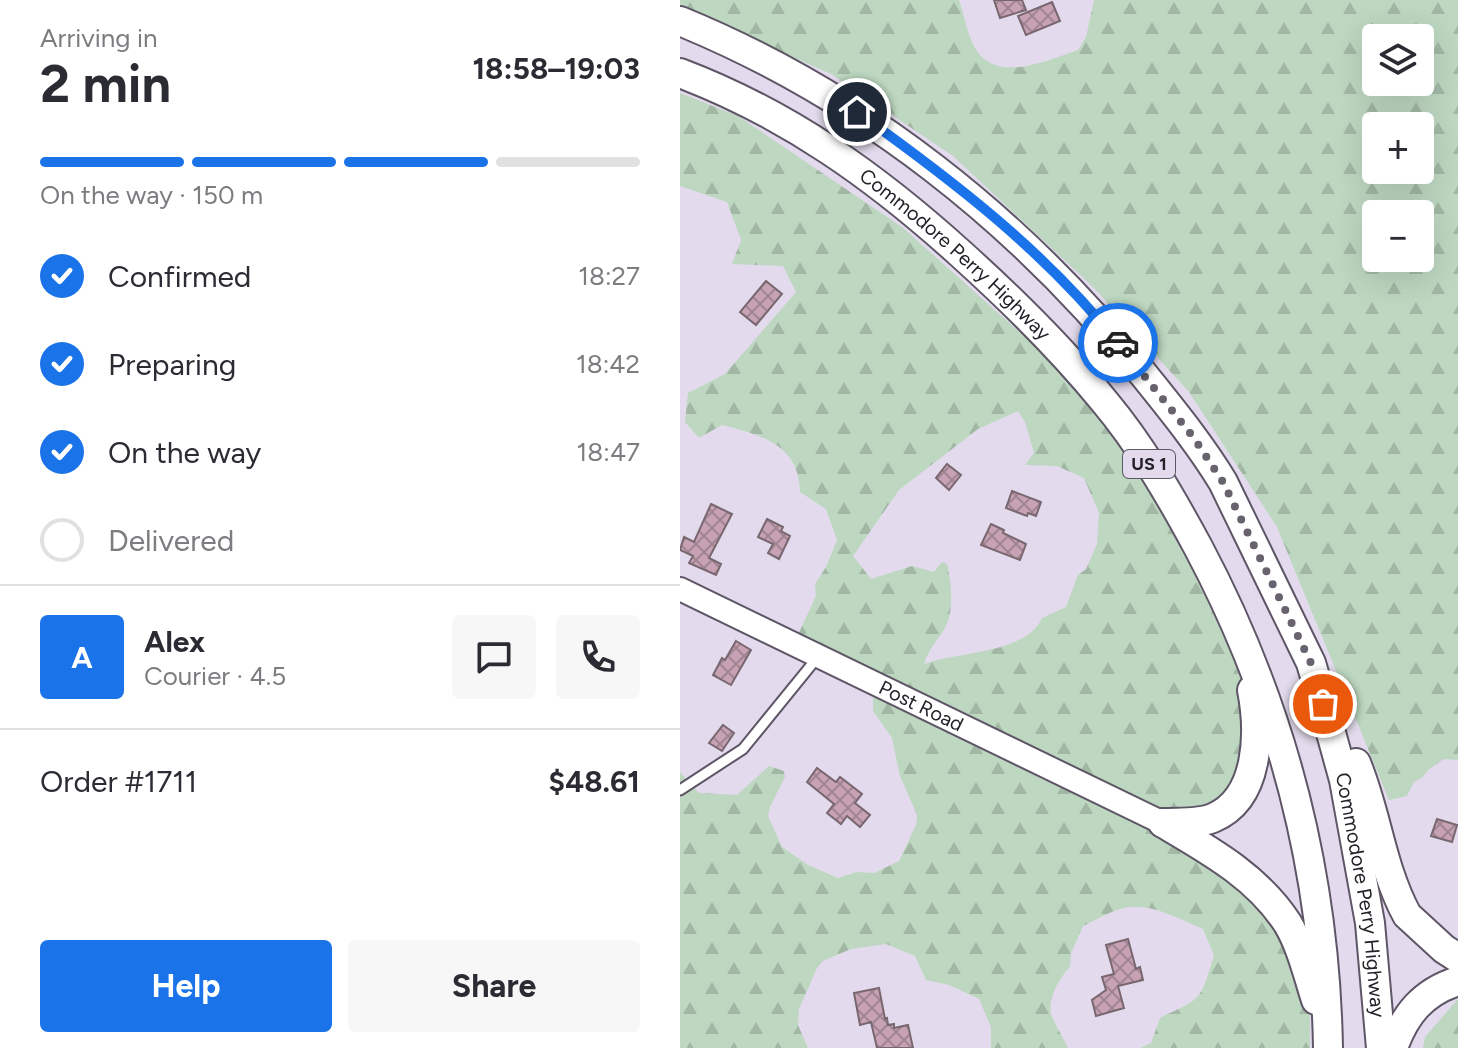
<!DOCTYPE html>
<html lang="en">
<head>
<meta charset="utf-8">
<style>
	:root { --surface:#fff; --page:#f7f7f7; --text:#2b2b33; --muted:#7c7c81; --line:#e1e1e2; --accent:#1a73e8 }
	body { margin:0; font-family:Figtree,sans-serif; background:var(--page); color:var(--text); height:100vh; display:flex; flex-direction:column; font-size:30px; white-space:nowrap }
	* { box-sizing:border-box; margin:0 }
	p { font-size:26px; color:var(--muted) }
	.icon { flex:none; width:44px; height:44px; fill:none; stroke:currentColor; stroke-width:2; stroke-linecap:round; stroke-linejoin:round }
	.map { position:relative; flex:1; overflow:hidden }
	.details { display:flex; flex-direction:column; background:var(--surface); width:680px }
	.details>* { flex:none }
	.fabs { position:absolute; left:682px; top:24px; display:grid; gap:16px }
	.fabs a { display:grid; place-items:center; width:72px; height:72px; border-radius:8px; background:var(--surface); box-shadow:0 8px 32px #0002; font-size:40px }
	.pin { position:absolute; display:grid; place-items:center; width:68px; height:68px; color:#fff; margin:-34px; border:4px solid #fff; border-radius:50%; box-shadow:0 2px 8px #0007 }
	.courier { position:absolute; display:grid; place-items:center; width:80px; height:80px; margin:-40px; border:6px solid #1a73e8; border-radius:50%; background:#fff; color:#222; box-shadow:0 2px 10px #0007 }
	.headline em { font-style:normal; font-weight:700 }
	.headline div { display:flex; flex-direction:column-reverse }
	.headline { display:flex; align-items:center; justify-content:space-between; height:136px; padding:0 40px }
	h1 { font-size:52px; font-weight:700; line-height:60px }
	.bar { display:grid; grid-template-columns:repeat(4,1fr); gap:12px 8px; align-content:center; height:96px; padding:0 40px }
	.bar i { height:10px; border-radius:6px; background:var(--line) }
	.bar .current { background:var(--accent) }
	.bar p { grid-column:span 4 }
	.line { display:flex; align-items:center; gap:20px; padding:0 40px; border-top:2px solid var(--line) }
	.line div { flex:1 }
	.round { display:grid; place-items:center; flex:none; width:84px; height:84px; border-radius:8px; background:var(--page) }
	ol { padding:0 40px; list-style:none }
	li { display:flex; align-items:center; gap:24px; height:88px }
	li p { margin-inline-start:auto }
	li .icon { padding:8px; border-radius:50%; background:var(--accent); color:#fff; stroke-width:4 }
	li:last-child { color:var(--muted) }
	li i { width:44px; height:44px; border:4px solid var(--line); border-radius:50% }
	.primary-button { display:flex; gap:16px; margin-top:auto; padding:16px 40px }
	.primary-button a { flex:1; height:92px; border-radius:8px; background:var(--accent); color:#fff; font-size:32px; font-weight:700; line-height:92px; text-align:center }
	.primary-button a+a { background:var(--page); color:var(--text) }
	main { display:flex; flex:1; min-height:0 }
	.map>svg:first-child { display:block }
</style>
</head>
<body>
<main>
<section class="details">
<div class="headline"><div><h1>2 min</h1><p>Arriving in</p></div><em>18:58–19:03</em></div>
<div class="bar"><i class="current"></i><i class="current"></i><i class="current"></i><i></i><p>On the way · 150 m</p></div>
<ol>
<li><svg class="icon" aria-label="check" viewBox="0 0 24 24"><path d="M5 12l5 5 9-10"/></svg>Confirmed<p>18:27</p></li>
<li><svg class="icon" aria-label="check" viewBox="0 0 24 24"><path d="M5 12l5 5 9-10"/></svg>Preparing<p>18:42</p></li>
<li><svg class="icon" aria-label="check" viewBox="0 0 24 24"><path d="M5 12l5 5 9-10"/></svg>On the way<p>18:47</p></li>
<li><i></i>Delivered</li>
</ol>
<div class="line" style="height:144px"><b class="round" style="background:var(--accent);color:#fff">A</b><div><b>Alex</b><p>Courier · 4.5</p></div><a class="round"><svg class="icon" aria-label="chat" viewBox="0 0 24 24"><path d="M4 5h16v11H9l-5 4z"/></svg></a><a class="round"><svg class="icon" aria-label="phone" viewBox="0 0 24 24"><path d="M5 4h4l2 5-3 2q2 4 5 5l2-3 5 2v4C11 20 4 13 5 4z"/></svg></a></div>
<div class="line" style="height:104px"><div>Order #1711</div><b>$48.61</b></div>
<div class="primary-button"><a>Help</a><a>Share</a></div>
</section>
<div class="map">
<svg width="778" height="1048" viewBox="0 0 778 1048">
	<defs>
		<pattern id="forest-firs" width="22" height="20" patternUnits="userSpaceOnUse" patternTransform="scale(2)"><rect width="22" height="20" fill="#bdd7c0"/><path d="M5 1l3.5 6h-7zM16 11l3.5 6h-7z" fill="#a2b8a5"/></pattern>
		<pattern id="building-cross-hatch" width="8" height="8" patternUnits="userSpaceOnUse" patternTransform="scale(2)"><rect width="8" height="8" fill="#c7a2b4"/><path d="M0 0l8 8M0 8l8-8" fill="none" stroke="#a18492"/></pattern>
	</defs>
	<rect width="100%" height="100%" fill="#e3dbed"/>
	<!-- forest -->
	<path fill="url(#forest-firs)" fill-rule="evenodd" d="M0,0H279C284,14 287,34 295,48C316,84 366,61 398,50L406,37L414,0H778V760L764,759L748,770L743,777L734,782L727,796L709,800L597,527L509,392L413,287L273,156L151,74L0,7ZM696,38H740V82H696ZM696,126H740V170H696ZM696,214H740V258H696Z
		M0,93L58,116L222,227L402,388L460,468L534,602L573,693L571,782L495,823L557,866L630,973V1048H460L471,1043L480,1018C523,997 520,1002 534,955L523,929C499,919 470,902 444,908C430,911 416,920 403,926L391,953L390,967C380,977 368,998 371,1013C374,1024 383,1037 388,1048H311V1027L299,999L269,985L246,980L235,956L206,944L171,949L143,961L137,968L119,1009L118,1025L128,1048H0V772L19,793L57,795L89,766L104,771L105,777L90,807L88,816L102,847L128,865L158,878L177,872L194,873L219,861L236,825L237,815L220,776L212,738L193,711V699L198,685L115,641L136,596L135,584L146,567L157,540L146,509L120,492C119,444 81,435 42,425L19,438L5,422L8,393L45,374L116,292L103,266L52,264L61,240L47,202L0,186ZM338,411L345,422L354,453L345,465L377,466L404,478L419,513L417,544L406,569L398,575L386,607L362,618C346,654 278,651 244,664C248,649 260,638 267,624C274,608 271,580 267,564L262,562L254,572L232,566L191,579L173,556L219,490L298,429Z
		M778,999V1048H743L745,1037Z"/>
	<!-- building -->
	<path fill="url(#building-cross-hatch)" stroke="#79676f" stroke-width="2" d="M314,0H342L346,10L320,18Z
		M372,2L380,21L346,35L338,16Z
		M86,281L102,294L76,325L60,312Z
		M267,464L281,475L269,490L256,478Z
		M332,491L361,502L356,516L348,513L347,516L326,508Z
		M31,504L52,514L29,558L41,564L36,575L9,563L13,556L0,550L4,537L14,542Z
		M87,519L103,527L101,531L110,536L99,559L88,553L93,544L78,537Z
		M311,524L324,530L323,533L346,544L340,560L301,545Z
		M56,641L71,650L51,685L33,675L42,658L45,660Z
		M43,725L54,733L42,751L29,743Z
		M137,768L156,782L160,777L182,794L175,803L190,815L180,827L167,816L161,824L147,813L154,804L127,782Z
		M757,819L777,825L772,842L751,836Z
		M448,939L456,969L460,967L463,980L438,986L444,1008L416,1016L412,1000L426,990L422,977L434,974L426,945Z
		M199,988L205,1019L207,1018L208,1025L214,1024V1028L228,1025L233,1048H197L191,1022L180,1025L174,993Z"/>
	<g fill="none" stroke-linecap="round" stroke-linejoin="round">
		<!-- service casing -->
		<g stroke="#5e5666" stroke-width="13">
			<path id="service" d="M0,790L63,749L137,658"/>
		</g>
		<!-- tertiary casing -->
		<g stroke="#5e5666" stroke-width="26">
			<g id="tertiary">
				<path id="s1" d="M0,589L483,823"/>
			</g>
		</g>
		<!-- trunk casing -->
		<g stroke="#5e5666" stroke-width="32">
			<g id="trunk">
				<path id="s2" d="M0,21C183,96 340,221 464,375C492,410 520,444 543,482L631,663L643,704L664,780L690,923L701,1048"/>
				<path id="s3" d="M0,73C108,114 196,177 281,254C332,300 380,347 424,401C461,445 491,497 518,547C602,705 645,870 648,1048"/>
				<path d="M676,763C697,813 701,867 727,915L764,949L778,958"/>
				<path d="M483,823C529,850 578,877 608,924C621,946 628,975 636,1000"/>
				<path d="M483,823C499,822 518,824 533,818C580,798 580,732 572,690"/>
				<path d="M713,1048C725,1014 743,992 778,981"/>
			</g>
		</g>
		<!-- service -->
		<use href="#service" stroke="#fff" stroke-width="9"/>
		<!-- tertiary -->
		<use href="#tertiary" stroke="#fff" stroke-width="22"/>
		<!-- trunk -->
		<use href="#trunk" stroke="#fff" stroke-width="28"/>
	</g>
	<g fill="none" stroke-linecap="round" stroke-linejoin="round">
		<!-- done -->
		<path stroke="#67626d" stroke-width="8" stroke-dasharray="0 14.4" d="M438,343L514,438L543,482L631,663L643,704"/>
		<!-- route -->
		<path stroke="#1a73e8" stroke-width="10" d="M177,112C272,180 365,251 438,343"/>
	</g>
	<g text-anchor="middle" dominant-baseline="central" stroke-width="7" stroke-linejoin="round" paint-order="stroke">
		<!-- shield labels -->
		<rect fill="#e3dbed" stroke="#5d5963" stroke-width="2" x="443" y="450" width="52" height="28" rx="6"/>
		<g font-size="18" font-weight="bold" fill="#242128">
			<text x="469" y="464">US 1</text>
		</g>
		<!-- street labels -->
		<g font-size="20" fill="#242128" stroke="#e3dbed">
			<text stroke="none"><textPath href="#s3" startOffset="332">Commodore Perry Highway</textPath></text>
			<text stroke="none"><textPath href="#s1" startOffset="268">Post Road</textPath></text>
			<text stroke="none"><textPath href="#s2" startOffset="1162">Commodore Perry Highway</textPath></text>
		</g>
	</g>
</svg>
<div class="fabs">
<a><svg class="icon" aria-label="layers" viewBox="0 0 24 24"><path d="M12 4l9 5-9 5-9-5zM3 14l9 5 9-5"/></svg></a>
<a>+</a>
<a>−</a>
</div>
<div class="pin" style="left:643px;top:704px;background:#ea580c"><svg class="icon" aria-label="bag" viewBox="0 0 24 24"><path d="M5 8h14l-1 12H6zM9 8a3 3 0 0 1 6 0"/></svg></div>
<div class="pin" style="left:177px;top:112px;background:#1f2937"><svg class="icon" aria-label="home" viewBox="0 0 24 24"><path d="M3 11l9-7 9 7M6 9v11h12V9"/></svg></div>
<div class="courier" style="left:438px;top:343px"><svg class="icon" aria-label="car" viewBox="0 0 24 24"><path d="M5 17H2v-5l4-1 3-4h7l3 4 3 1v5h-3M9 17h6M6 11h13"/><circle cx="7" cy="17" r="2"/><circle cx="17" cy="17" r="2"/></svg></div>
</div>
</main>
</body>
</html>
